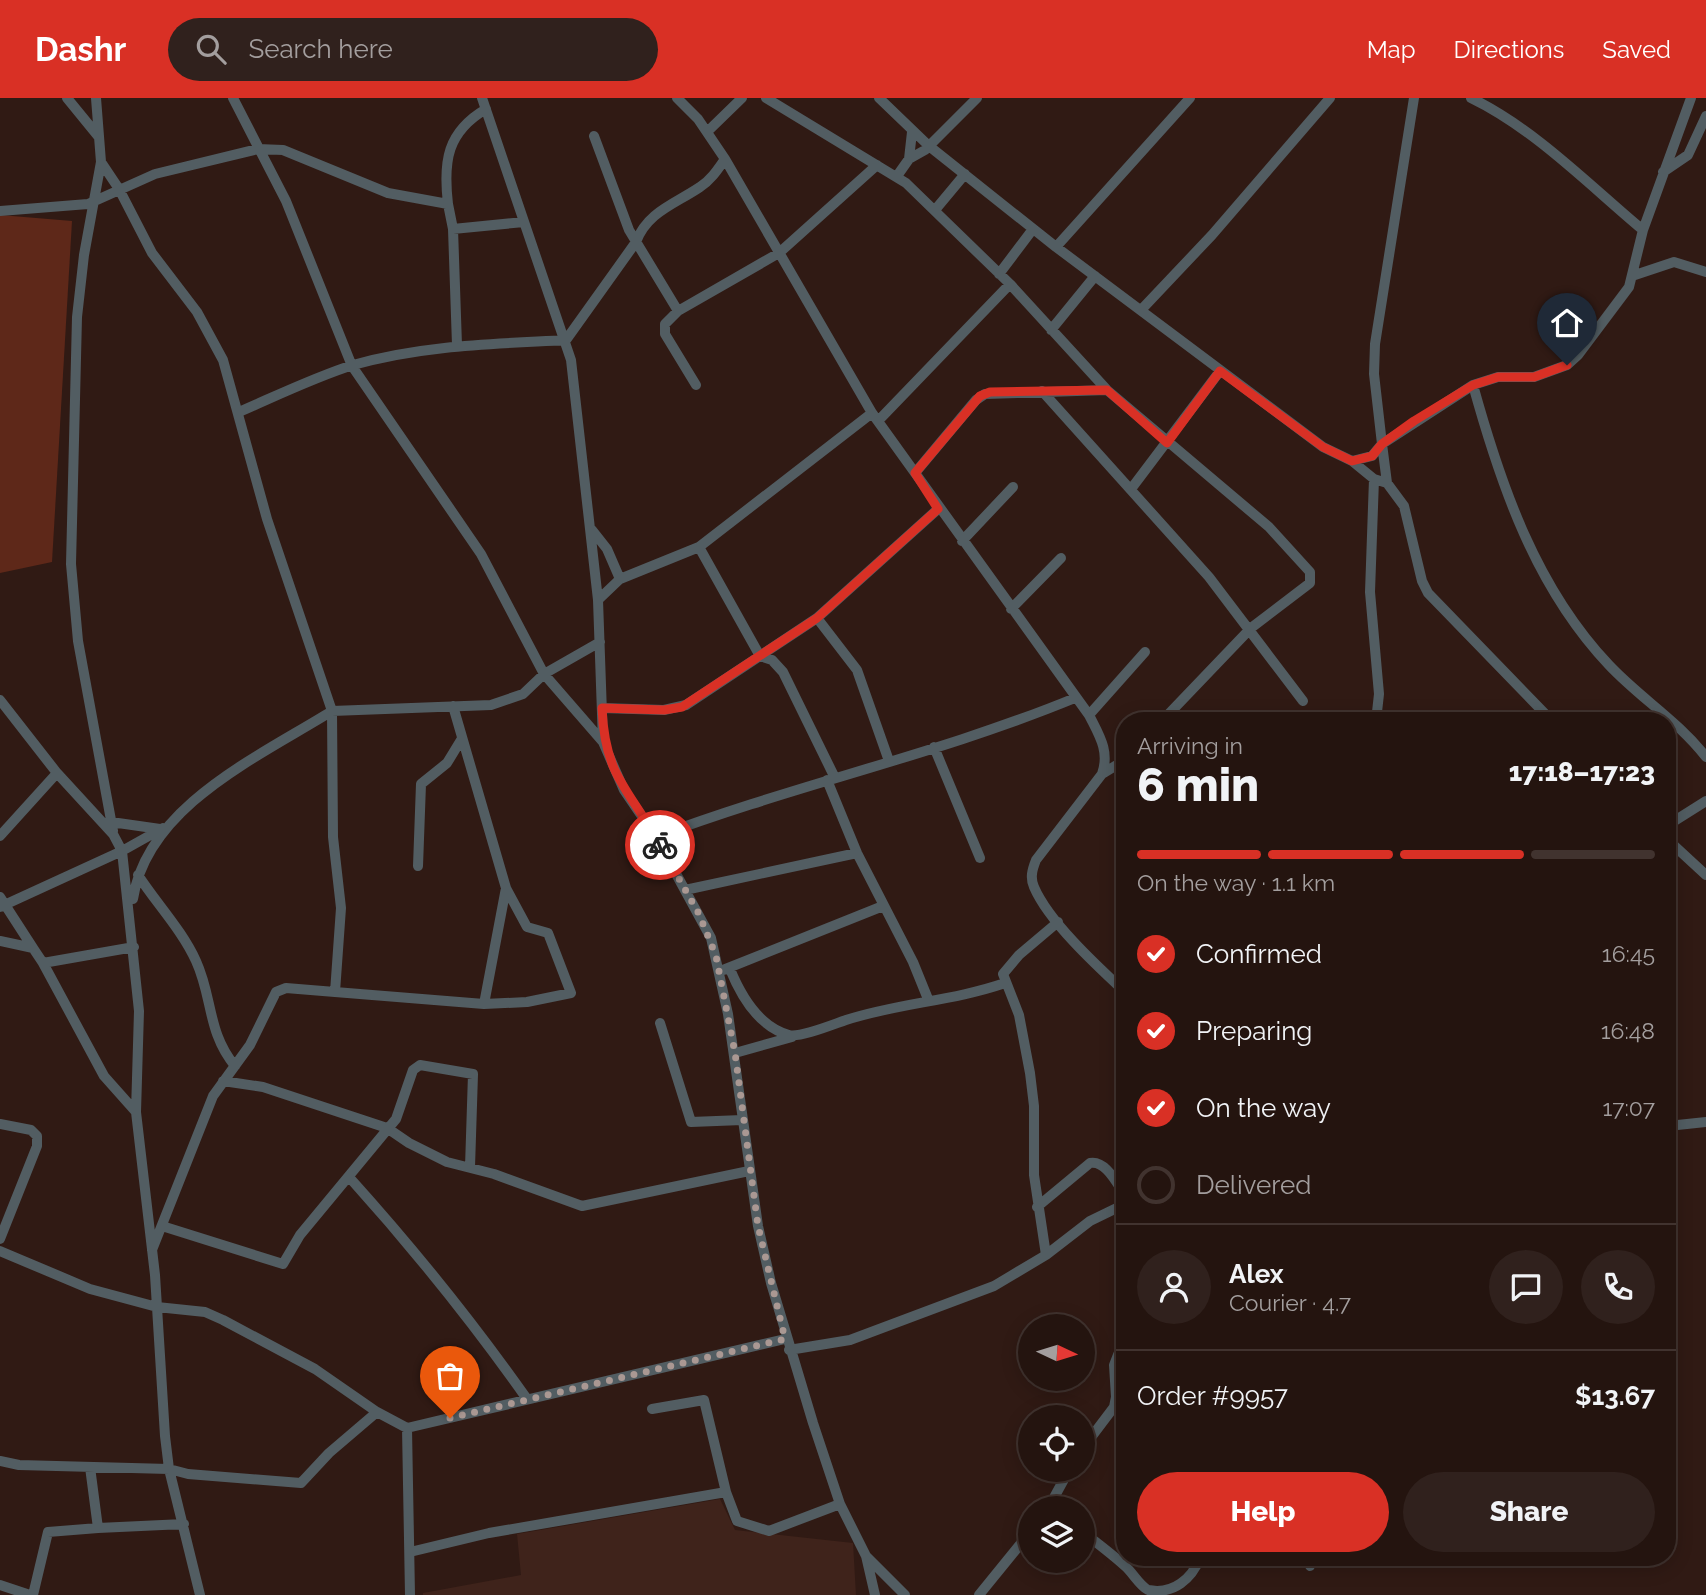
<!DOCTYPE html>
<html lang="en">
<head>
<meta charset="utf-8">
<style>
	:root { --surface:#24140f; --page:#30211d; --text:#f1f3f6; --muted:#a39e9e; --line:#41332f; --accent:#d93025 }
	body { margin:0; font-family:Raleway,sans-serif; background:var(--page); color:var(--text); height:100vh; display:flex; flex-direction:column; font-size:26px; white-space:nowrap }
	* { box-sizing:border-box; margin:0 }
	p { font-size:23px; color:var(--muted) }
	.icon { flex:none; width:38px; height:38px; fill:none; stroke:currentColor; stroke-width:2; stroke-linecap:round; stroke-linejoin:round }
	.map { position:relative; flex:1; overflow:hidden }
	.drawer { position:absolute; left:1116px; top:614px; width:560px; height:854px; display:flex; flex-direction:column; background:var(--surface); border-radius:28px; box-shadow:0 4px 18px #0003,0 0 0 2px var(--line) }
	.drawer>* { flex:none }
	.needle { width:46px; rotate:94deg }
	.controls { position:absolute; left:1018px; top:1216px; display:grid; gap:14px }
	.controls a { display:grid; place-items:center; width:77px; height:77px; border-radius:50%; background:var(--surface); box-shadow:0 4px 18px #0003,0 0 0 2px var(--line); font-size:35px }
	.pin { position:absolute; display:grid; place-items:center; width:60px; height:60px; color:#fff; margin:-72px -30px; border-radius:50% 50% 50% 0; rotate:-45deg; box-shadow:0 0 7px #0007 }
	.pin .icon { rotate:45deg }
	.courier { position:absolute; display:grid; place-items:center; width:70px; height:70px; margin:-35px; border:5px solid #d93025; border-radius:50%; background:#fff; color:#222; box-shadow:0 2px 9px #0007 }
	.headline em { font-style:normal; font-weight:800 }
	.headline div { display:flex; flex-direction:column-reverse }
	.headline { display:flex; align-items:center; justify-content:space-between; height:119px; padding:0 21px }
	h1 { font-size:46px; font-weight:800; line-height:52px }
	.bar { display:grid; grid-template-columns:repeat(4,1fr); gap:10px 7px; align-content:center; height:84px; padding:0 21px }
	.bar i { height:9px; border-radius:5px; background:var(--line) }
	.bar .selected { background:var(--accent) }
	.bar p { grid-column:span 4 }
	.line { display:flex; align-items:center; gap:18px; padding:0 21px; border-top:2px solid var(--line) }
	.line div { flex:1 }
	.round { display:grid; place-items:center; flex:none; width:74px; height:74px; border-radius:37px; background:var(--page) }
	ol { padding:0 21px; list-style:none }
	li { display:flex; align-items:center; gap:21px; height:77px }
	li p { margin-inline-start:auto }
	li .icon { padding:7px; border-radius:50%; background:var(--accent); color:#fff; stroke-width:4 }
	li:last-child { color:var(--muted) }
	li i { width:38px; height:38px; border:4px solid var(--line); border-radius:50% }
	.action { display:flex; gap:14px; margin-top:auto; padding:14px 21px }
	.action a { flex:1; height:80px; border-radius:42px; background:var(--accent); color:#fff; font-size:28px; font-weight:800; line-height:80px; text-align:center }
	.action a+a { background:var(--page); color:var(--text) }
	header { display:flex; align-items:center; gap:42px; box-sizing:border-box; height:98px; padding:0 35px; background:var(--accent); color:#fff }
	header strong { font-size:33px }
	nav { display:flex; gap:38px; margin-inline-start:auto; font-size:24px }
	.search { width:490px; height:63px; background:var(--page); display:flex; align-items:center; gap:18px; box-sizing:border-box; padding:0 24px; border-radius:38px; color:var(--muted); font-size:26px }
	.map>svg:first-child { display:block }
</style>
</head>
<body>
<header>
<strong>Dashr</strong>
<div class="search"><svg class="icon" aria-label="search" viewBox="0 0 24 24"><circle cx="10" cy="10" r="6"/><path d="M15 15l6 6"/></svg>Search here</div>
<nav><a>Map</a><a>Directions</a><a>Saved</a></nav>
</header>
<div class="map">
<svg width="1706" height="1497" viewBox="0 0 1706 1497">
	<rect width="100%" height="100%" fill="#301a14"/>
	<!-- built -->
	<path fill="#3f231b" d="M720,1401L735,1432L853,1445L856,1497H423V1495L521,1477L517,1436Z"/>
	<!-- green -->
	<path fill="#5e2819" d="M0,117L72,123L52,464L0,475Z"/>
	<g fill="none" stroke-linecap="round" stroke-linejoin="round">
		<!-- minor -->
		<path stroke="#525d62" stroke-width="10" d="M67,0L98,38
			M96,0L101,64L84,157L77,219L71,466L78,543L113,733
			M233,0L286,103L352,268L481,456L544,576L600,544
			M482,0L571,262L598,502L603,644L624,692L656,739L711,840L728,916L758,1128L771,1185L813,1325L840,1406L866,1458L875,1497
			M677,0L698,21L725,61L872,315L1089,617C1099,637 1110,653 1102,676L1036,762C1032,772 1030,780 1034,789C1049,824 1097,868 1125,894
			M766,0L906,85L1010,186L1107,292L1269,429L1310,474V485L1251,530L1162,623
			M879,0L929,48L1056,149L1323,349L1352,363L1374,381L1387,385
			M1471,0C1535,31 1589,87 1643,132
			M707,34L742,0
			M594,38L629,132L678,213L779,155L877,67
			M909,61L912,34
			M101,64L119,91L152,155L197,214L223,262L267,421L332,613L491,607L523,596L544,576L603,644
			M1663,74L1688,57L1706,18
			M897,78L909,61L925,52L977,0
			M448,106L453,131L457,247
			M935,112L965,76
			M0,113L88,106L155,76L258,51L283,52L388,95L448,106C443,63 447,34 486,11
			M453,131L524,124
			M1056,149L1190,0
			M999,176L1033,131
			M1632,178L1674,164L1706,174
			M1142,211L1212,137L1330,0
			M678,213L665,226V236L696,287
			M1051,232L1095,178
			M1473,287C1501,388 1536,490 1609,567C1640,600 1678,623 1706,659
			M1042,293L1209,479L1303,603
			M239,314C276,298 315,279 353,267C423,247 494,246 566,242L636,144C647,114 675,106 700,89C711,82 718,71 725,61
			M878,323L1010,186
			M1352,363L1372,358L1382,346L1374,276L1375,246L1414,0
			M915,375L976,302L985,296L1107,292
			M1374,381L1370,494L1379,596L1376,623
			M1131,391L1220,273
			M592,432L607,451L620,481
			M962,443L1013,389
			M699,449L760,558L772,562L783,574L835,680
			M598,502L620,481L699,449L872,315
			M1011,511L1061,460
			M817,520L857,572L889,663
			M0,602L57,675L113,736L122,753L139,913L136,1014L155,1177L165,1338L169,1371L200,1497
			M602,610L664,612L686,607L817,520L938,411
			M1089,617L1145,554
			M1552,623L1428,495L1422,483L1404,408L1387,385L1382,346L1473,287L1498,279H1534L1567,267L1578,257L1629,189L1643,132L1691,0
			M934,649L980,760
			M1102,676L1125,662
			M827,682L857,755L913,864L928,901
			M111,724L160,731
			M1668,727L1706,703
			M0,738L57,675
			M656,739C794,687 939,656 1075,600
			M1668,742L1706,777
			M418,768L421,686L447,665L461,642
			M138,777C156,805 182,832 196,863C213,900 207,934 235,968
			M685,792L857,755
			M0,799L33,850L0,843
			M133,801C147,708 260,658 332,613
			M0,809L122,753L163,730
			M33,850L43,865L134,849
			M43,865L104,978L136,1014
			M730,871C741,898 759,929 789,937C800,940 834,926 846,922C898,905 953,903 1005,885
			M723,872L883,808
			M335,894L484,906L506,790L453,608
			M484,906L527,904L571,895L548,835L527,829L506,790
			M660,925L691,1024L742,1022
			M735,955L792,939
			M223,983L263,989L387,1030L409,1045L447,1064L494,1076L582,1108L749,1073
			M0,1026L31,1032L37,1038V1048L0,1141
			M1668,1028L1706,1024
			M349,1079C413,1150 472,1223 527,1301
			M1037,1109L1090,1065C1106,1062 1117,1086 1125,1097
			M162,1128L283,1166L300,1137L396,1021L413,972L420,967L473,976L470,1069
			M152,1152L213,998L250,947L276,894L286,890L335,894L341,810L333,739L332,613
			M0,1153L90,1191L157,1209L205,1214L223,1222L315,1271L377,1314L407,1330L785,1241
			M1046,1157L1090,1123L1125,1106
			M789,1252L850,1242L994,1188L1046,1157L1034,1077V1008L1030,975L1019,917L1003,876L1019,857L1058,824
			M652,1311L704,1302L726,1394
			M407,1330L410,1497
			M1083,1350L1114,1309L1116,1299L1114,1267L1125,1239
			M0,1363L19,1367L169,1371L188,1376L301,1385L329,1355L377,1314
			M90,1369L98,1430L184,1426
			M1050,1407L1069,1372
			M1083,1434C1097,1445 1112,1456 1125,1468C1133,1475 1139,1487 1148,1492C1174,1497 1192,1480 1200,1460
			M410,1454L489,1435L726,1394L737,1423L769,1433L840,1406
			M866,1458L905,1497
			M1310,1468L1313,1460
			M0,1487L30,1497
			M33,1497L48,1434L98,1430
			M979,1497L1031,1433"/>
	</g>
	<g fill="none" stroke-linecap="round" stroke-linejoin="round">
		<!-- done -->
		<path stroke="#aa9893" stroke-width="7" stroke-dasharray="0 12.6" d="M450,1320L785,1241L758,1128L735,955L716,858L699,816L660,747"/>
		<!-- route -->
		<path stroke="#d93025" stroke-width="9" d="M660,747C629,690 605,680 602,610L664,612L682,609L817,520L938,411L915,375L980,298L990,294L1107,292L1167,345L1220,273L1323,349L1352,363L1372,358L1382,346L1414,323L1473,287L1498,279H1534L1567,267"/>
	</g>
</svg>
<div class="controls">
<a><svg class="needle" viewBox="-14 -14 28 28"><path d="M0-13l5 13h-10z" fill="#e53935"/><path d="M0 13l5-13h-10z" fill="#a39e9e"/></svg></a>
<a><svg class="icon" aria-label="locate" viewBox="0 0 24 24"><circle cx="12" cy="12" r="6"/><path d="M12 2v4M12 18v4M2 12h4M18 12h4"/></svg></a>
<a><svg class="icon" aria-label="layers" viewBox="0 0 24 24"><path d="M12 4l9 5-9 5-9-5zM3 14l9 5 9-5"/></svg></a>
</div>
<div class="pin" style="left:450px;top:1320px;background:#ea580c"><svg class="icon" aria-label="bag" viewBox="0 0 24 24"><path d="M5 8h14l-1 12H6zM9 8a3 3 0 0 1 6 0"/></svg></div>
<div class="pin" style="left:1567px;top:267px;background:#1f2937"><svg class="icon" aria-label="home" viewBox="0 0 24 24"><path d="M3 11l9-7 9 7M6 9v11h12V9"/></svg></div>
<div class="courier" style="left:660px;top:747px"><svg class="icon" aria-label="bike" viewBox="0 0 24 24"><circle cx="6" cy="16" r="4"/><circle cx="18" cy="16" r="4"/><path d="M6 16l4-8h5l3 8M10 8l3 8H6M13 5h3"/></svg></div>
<section class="drawer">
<div class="headline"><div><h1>6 min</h1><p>Arriving in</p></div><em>17:18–17:23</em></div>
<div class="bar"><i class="selected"></i><i class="selected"></i><i class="selected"></i><i></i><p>On the way · 1.1 km</p></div>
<ol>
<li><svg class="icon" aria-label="check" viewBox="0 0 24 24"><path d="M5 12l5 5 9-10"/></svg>Confirmed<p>16:45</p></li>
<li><svg class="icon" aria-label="check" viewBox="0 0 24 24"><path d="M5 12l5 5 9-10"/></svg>Preparing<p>16:48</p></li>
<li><svg class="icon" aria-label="check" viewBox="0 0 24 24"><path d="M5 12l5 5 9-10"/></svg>On the way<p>17:07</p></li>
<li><i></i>Delivered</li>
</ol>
<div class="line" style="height:126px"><a class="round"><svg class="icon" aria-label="person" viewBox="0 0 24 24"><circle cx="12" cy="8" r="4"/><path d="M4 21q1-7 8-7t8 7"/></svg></a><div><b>Alex</b><p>Courier · 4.7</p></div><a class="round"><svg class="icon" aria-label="chat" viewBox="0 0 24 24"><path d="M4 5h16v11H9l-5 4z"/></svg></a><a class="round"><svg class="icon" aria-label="phone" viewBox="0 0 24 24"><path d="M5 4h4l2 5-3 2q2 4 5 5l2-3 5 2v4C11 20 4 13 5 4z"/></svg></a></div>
<div class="line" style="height:91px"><div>Order #9957</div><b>$13.67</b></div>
<div class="action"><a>Help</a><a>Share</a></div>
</section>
</div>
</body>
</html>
